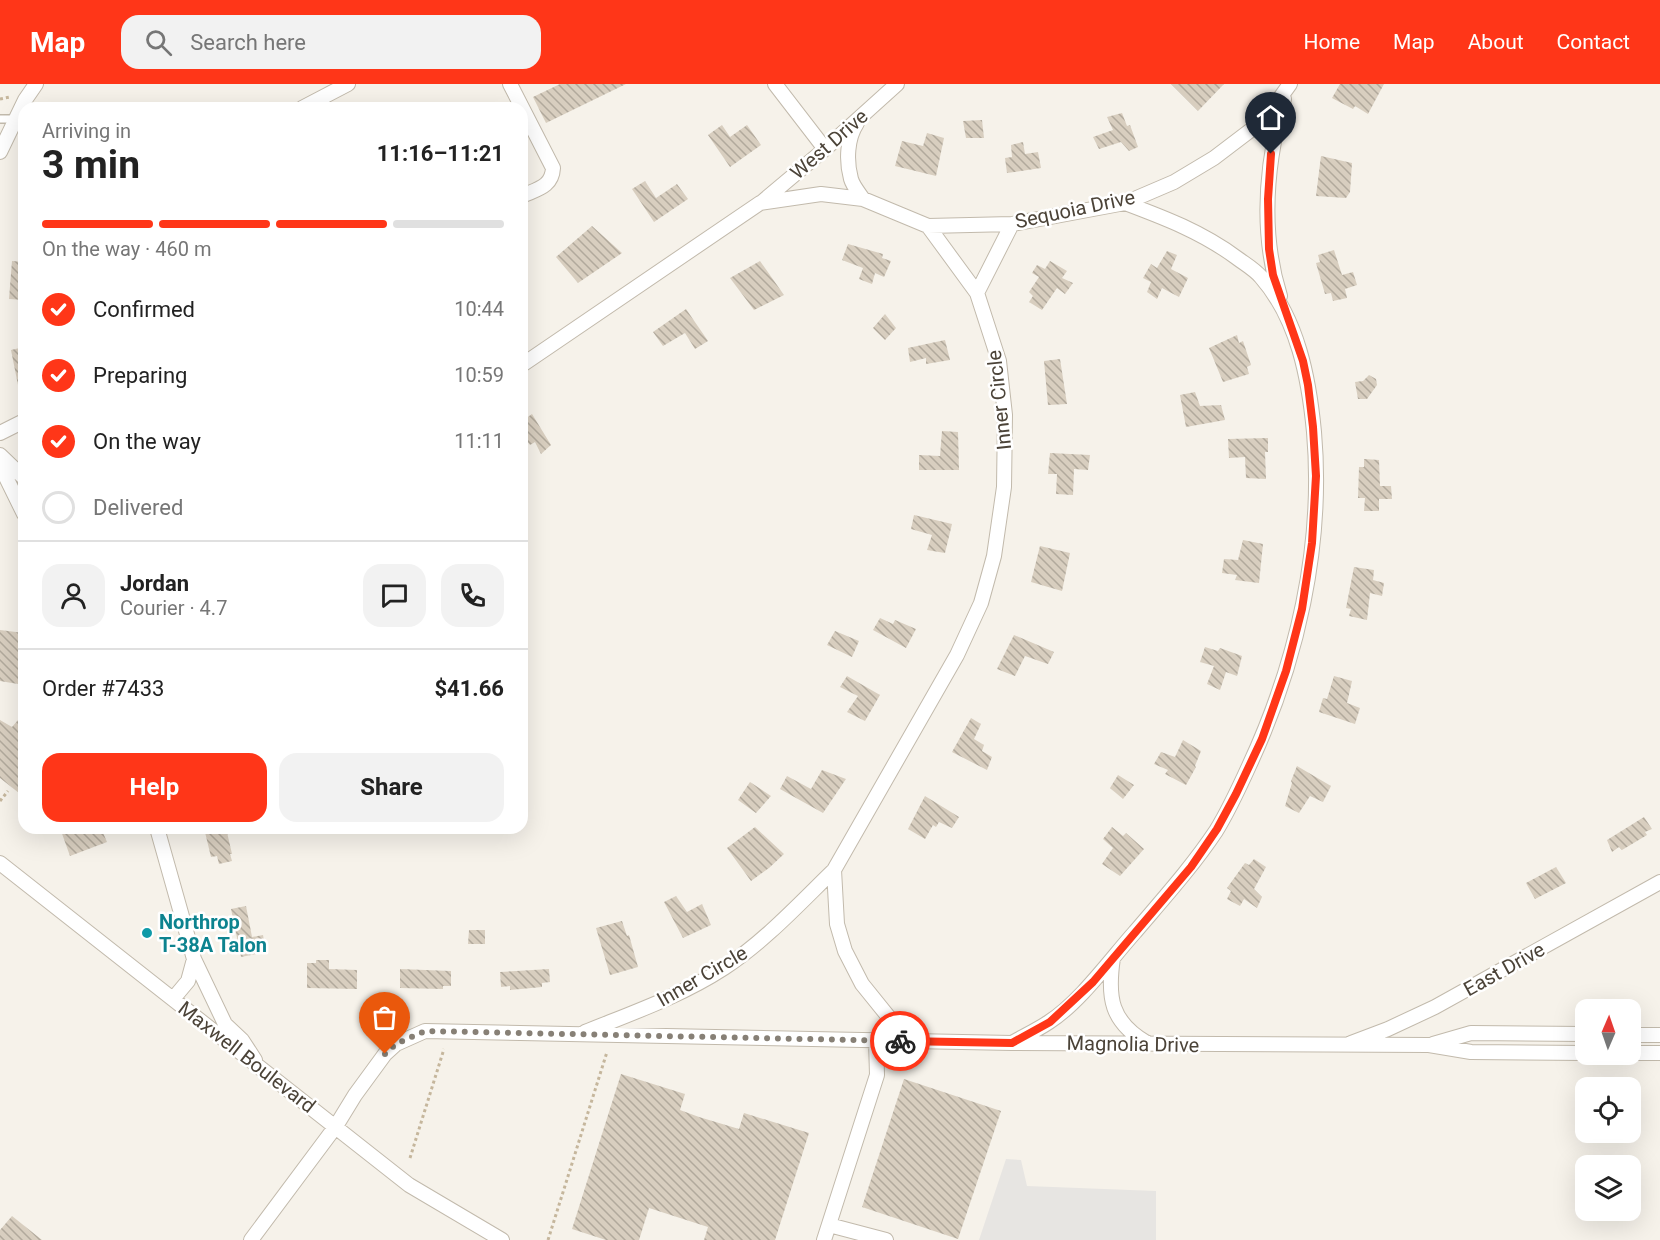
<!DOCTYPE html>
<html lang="en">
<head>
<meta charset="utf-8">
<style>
	:root { --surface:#fff; --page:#f2f2f2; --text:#222; --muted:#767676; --line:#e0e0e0; --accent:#ff3618 }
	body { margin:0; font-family:Roboto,sans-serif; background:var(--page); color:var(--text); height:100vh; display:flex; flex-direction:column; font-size:22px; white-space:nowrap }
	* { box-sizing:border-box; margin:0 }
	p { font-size:20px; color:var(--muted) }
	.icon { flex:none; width:33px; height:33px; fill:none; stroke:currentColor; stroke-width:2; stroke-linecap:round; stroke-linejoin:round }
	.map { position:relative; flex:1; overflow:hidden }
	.panel { position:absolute; left:18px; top:18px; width:510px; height:732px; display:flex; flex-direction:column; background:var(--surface); border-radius:18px; box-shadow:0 6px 24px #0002 }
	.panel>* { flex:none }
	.needle { width:39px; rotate:2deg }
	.fabs { position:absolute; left:1575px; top:915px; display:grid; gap:12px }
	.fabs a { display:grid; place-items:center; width:66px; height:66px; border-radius:12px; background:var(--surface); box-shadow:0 6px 24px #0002; font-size:30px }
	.pin { position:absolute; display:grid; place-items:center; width:51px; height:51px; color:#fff; margin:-62px -26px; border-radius:50% 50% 50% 0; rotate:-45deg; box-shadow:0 0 6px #0007 }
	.pin .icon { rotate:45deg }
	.courier { position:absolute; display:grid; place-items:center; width:60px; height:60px; margin:-30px; border:4px solid #ff3618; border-radius:50%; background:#fff; color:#222; box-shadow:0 2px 8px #0007 }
	.overview em { font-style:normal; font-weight:700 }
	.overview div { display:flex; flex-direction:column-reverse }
	.overview { display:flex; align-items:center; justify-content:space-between; height:102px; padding:0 24px }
	h1 { font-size:39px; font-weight:700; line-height:45px }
	.bar { display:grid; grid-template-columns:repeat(4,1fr); gap:9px 6px; align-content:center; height:72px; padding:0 24px }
	.bar i { height:8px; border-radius:4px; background:var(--line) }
	.bar .current { background:var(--accent) }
	.bar p { grid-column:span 4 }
	.line { display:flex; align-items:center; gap:15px; padding:0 24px; border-top:2px solid var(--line) }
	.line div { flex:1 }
	.round { display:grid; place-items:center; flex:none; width:63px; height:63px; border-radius:18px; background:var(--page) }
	ol { padding:0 24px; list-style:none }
	li { display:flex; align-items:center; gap:18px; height:66px }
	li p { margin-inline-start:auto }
	li .icon { padding:6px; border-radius:50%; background:var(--accent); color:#fff; stroke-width:4 }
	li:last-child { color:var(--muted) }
	li i { width:33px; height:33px; border:3px solid var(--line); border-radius:50% }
	.button { display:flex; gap:12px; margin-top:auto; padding:12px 24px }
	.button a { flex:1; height:69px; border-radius:18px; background:var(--accent); color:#fff; font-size:24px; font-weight:700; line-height:69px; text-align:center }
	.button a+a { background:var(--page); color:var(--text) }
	header { display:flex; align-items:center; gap:36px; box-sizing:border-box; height:84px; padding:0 30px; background:var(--accent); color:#fff }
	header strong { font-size:28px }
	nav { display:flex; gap:33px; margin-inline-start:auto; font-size:21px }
	.search { width:420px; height:54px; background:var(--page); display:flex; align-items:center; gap:15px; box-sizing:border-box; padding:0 21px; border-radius:18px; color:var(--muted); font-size:22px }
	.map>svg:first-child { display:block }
</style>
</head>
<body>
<header>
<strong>Map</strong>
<div class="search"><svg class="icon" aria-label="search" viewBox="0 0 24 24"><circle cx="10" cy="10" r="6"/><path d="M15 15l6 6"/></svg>Search here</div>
<nav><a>Home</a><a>Map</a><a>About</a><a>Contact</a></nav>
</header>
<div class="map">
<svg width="1660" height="1156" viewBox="0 0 1660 1156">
	<defs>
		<pattern id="building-back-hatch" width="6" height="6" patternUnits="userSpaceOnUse" patternTransform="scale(1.5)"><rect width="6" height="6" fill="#d8cebf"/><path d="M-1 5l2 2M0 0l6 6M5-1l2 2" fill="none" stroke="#b1a99c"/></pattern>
	</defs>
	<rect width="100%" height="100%" fill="#f6f2ea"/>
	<!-- parking -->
	<path fill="#e7e5e2" d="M1006,1075L1021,1076L1027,1102L1156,1107V1156H979Z"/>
	<!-- building -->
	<path fill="url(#building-back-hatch)" d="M560,0H626L546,39L533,13Z
		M1171,0H1224L1198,27Z
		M1340,0H1384L1368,30L1355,22L1353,25L1332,14Z
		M1122,29L1127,42L1130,41L1138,63L1129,67L1121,58L1099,65L1093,53L1113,46L1107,33Z
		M982,36L984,54H966L963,37Z
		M722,41L730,53L747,41L761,61L730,83L708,51Z
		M927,49L944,54L936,92L895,82L902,57L923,62Z
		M1023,58L1025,70L1038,68L1041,84L1007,89L1005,74L1012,73L1011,61Z
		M1321,72L1352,79L1350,108L1346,114L1316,112Z
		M645,97L656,114L677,100L688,115L654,138L632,105Z
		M592,142L622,169L578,199L556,173Z
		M848,160L883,170L882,174L891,177L884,193L875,189L872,200L859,195L863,184L842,176Z
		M1334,166L1342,191L1353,188L1357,201L1345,205L1347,214L1333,217L1331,209L1325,210L1316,179L1320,178L1318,171Z
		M1167,167L1177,171L1171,185L1188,194L1179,213L1162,204L1157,215L1147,208L1151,198L1143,194L1151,180L1157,184Z
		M12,177L24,178V216L9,215Z
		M760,177L784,211L754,226L730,194Z
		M1050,177L1067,187L1062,194L1073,199L1065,210L1057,204L1042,226L1029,218L1033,212L1029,208L1039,193L1032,189L1037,181L1045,185Z
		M686,225L708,257L695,265L685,249L663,262L653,248Z
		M885,230L896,244L885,256L873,244Z
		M1237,251L1239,259L1243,257L1251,281L1247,283L1249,290L1223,298L1209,264Z
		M945,256L950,276L926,280V274L910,278L908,264Z
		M24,263V300L18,301L11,266Z
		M1060,275L1067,320L1048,321L1044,277Z
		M1369,291L1376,295L1377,301L1367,315H1358L1355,298L1363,297Z
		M1195,308L1200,322L1221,321L1225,336L1186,343L1180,311Z
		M532,330L551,361L541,370L535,358L530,361L522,351V337Z
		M942,347L958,348L959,386H919V371L940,372Z
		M1268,354V368H1265L1266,395L1246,394L1245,373L1229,374L1228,355Z
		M1050,369L1090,371L1088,386L1074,385L1073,411L1056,410L1057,390H1048Z
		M1364,375L1379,376L1380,402H1391L1392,415H1379V427H1364L1365,414H1358L1359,383H1364Z
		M914,431L952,440L945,469L927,466L932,451L911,445Z
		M1243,456L1263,460L1259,499L1235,496L1237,491L1222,489L1224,475L1238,476Z
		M1040,462L1070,469L1062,507L1031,498Z
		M1354,483L1374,486L1373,496L1384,499L1382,512L1370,509L1367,536L1349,532L1351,525L1346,524Z
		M880,534L893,540L895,536L916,545L906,564L873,546Z
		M0,546L24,549V601L0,597Z
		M835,547L859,557L852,573L827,561Z
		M1014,551L1054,568L1048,580L1025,572L1015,592L997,585Z
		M1205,563L1218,567L1220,564L1242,572L1237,592L1226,588L1220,606L1207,600L1214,582L1200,578Z
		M847,592L880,611L865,637L847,628L858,612L840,603Z
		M1334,592L1352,597L1347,619L1360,624L1355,640L1319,628L1323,614L1327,615Z
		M24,629V713L0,694V636L12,643Z
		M971,634L981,640L974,655L984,661L982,667L992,673L987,686L952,668Z
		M1183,656L1201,667L1195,682L1196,683L1186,701L1165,690L1168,686L1154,680L1161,668L1175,673Z
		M1297,682L1331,702L1323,718L1310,712L1299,729L1285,722L1292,699L1291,697Z
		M822,686L846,695L823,729L780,705L787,692L811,705Z
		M1118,691L1134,701L1123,715L1110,704Z
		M750,698L771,712L756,729L738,716Z
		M925,712L959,733L952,744L939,738L936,743L933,741L925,755L908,745Z
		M1644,733L1652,745L1645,748L1647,751L1622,766L1619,763L1612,768L1607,756Z
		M755,743L784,770L769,784L751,797L727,764Z
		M1112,743L1123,752L1126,749L1144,765L1120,792L1102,780L1113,764L1103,755Z
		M60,744H101L107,758L70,772Z
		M204,744H226L232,770H230L232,777L219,780L217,772L211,773Z
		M1254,775L1266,783L1254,805L1262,813L1257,824L1244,815L1240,822L1227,815L1231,807L1227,804L1245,779L1249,781Z
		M1556,783L1566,799L1535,815L1526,799Z
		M676,812L687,828L702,820L711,841L683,854L664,818Z
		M246,822L252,853L263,851L266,868L241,873L231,825Z
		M622,837L627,852L629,851L638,883L610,891L596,844Z
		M469,846H485V860H468Z
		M316,876H329V885L357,886V905L307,904V879H316Z
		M400,885L451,887V902H443V905L400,904Z
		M549,885L550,898L542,899V903L510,906V902L501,903L500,888Z
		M621,990L685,1010L680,1026L699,1033L739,1045L744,1029L809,1049L775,1156H704L708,1143L649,1124L639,1156H606L572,1145Z
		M904,995L1001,1027L958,1155L862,1123Z
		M12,1132L42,1156H0V1146Z"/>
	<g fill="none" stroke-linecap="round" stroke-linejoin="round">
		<!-- lane casing -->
		<g stroke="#c2baac" stroke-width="10">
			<path id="lane" d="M0,35H16"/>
		</g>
		<!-- street casing -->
		<g stroke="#c2baac" stroke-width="16">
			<path id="street" d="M510,0L553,84C552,103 537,105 522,112
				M775,0L825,65
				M302,24L348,0
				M857,39C847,54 846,77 851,95C853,102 859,109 863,115
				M0,68L25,16L36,0
				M762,118L825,65L897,0
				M928,142L1012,140L1125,119L1174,98L1214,74L1264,36L1290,0
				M977,209L1012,140
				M1280,212C1260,148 1266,79 1284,15
				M522,281L760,119L821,110L863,115L928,142L977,209L999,277L1005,331L1004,403L994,472L981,519L957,571L834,786L837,840L845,867L862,900L908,957
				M0,349L24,337
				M0,371L24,394
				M0,381L24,430
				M157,744L194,875L188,897L173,915
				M0,779L409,1101L502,1156
				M1113,874C1107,914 1111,938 1147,959
				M194,875L225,940L242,956L255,976
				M585,948C632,929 681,912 724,884C765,857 799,820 834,786
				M1630,951H1660
				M1012,959C1024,952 1037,946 1049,938C1080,918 1110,876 1135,848C1163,815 1192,783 1216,747C1229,726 1239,704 1249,682C1297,579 1324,462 1314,348C1309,295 1298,235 1261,193C1254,185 1245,180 1237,174C1202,148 1165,134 1125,119
				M1351,959L1388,945L1435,923L1660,798
				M1433,960L1471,949L1586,950
				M1630,969H1660
				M829,1141L886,1156
				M251,1156L336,1042L355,1011L385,970L396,960L425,947L1012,959L1429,961L1471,968L1586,969
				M824,1156L877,991L876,956"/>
		</g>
		<!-- path -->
		<path stroke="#c5b69c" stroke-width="3" stroke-dasharray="3 3" stroke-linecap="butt" d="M0,15L10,13
			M0,717L8,707
			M410,1074L444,965
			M548,1156L607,968"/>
		<!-- lane -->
		<use href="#lane" stroke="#fff" stroke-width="7"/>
		<!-- street -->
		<use href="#street" stroke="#fff" stroke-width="14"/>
	</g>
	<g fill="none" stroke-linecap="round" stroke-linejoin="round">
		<!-- done -->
		<path stroke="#878076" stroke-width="6" stroke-dasharray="0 10.8" d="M385,970L396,960L425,947L900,957"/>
		<!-- route -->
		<path stroke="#ff3618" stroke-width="8" d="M900,957L1012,959L1050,938L1093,898L1191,783L1217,745L1236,710L1262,655L1286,587L1302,525L1312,459L1316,392L1313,343L1308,301L1303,277L1273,191L1269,165L1268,115L1271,70"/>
	</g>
	<!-- markers -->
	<circle fill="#0f9aa8" stroke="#fff" stroke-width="2" cx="147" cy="849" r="6"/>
	<g text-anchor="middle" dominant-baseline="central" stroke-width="5" stroke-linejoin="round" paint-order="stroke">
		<!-- street labels -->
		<g font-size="20" fill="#4b4338" stroke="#fff">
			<text transform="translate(829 60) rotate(-41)">West Drive</text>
			<text transform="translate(1075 125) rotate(-12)">Sequoia Drive</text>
			<text transform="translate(999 316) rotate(-96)">Inner Circle</text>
			<text transform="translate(1504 885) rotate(-29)">East Drive</text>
			<text transform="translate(702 892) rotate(-30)">Inner Circle</text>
			<text transform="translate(1133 960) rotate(1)">Magnolia Drive</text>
			<text transform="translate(247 973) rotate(38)">Maxwell Boulevard</text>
		</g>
		<!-- culture labels -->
		<g font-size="20" font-weight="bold" fill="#0d838f" stroke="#fff" text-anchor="start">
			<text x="159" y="838">Northrop<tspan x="159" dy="23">T-38A Talon</tspan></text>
		</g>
	</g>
</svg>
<div class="fabs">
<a><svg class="needle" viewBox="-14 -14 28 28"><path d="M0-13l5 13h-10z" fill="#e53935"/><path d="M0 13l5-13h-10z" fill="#767676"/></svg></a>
<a><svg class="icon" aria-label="locate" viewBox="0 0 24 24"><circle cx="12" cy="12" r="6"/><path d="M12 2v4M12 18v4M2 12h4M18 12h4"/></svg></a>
<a><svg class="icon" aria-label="layers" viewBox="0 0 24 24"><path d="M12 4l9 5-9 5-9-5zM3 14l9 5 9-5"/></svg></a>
</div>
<div class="pin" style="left:385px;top:970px;background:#ea580c"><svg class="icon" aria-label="bag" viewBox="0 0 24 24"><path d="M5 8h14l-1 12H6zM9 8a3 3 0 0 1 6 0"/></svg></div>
<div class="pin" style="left:1271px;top:70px;background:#1f2937"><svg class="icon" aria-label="home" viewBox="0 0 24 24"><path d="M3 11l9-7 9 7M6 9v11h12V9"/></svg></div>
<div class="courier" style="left:900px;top:957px"><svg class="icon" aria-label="bike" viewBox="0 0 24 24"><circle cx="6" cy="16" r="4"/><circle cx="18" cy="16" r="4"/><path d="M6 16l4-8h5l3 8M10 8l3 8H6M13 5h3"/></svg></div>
<section class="panel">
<div class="overview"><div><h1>3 min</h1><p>Arriving in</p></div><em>11:16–11:21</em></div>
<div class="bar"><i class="current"></i><i class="current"></i><i class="current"></i><i></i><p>On the way · 460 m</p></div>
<ol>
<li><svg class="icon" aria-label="check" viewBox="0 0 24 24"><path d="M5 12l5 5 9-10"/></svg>Confirmed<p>10:44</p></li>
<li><svg class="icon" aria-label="check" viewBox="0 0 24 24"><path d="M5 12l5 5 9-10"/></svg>Preparing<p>10:59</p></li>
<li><svg class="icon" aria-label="check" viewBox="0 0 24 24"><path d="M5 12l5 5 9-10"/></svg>On the way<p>11:11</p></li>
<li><i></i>Delivered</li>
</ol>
<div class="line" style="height:108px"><a class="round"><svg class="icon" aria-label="person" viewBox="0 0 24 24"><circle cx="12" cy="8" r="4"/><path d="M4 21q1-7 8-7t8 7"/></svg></a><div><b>Jordan</b><p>Courier · 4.7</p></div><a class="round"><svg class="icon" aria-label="chat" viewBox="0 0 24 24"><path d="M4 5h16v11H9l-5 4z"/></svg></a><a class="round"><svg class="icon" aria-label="phone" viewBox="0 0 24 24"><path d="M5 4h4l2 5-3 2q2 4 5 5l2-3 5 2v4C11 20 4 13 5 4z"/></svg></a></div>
<div class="line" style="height:78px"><div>Order #7433</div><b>$41.66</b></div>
<div class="button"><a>Help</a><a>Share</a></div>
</section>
</div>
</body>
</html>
